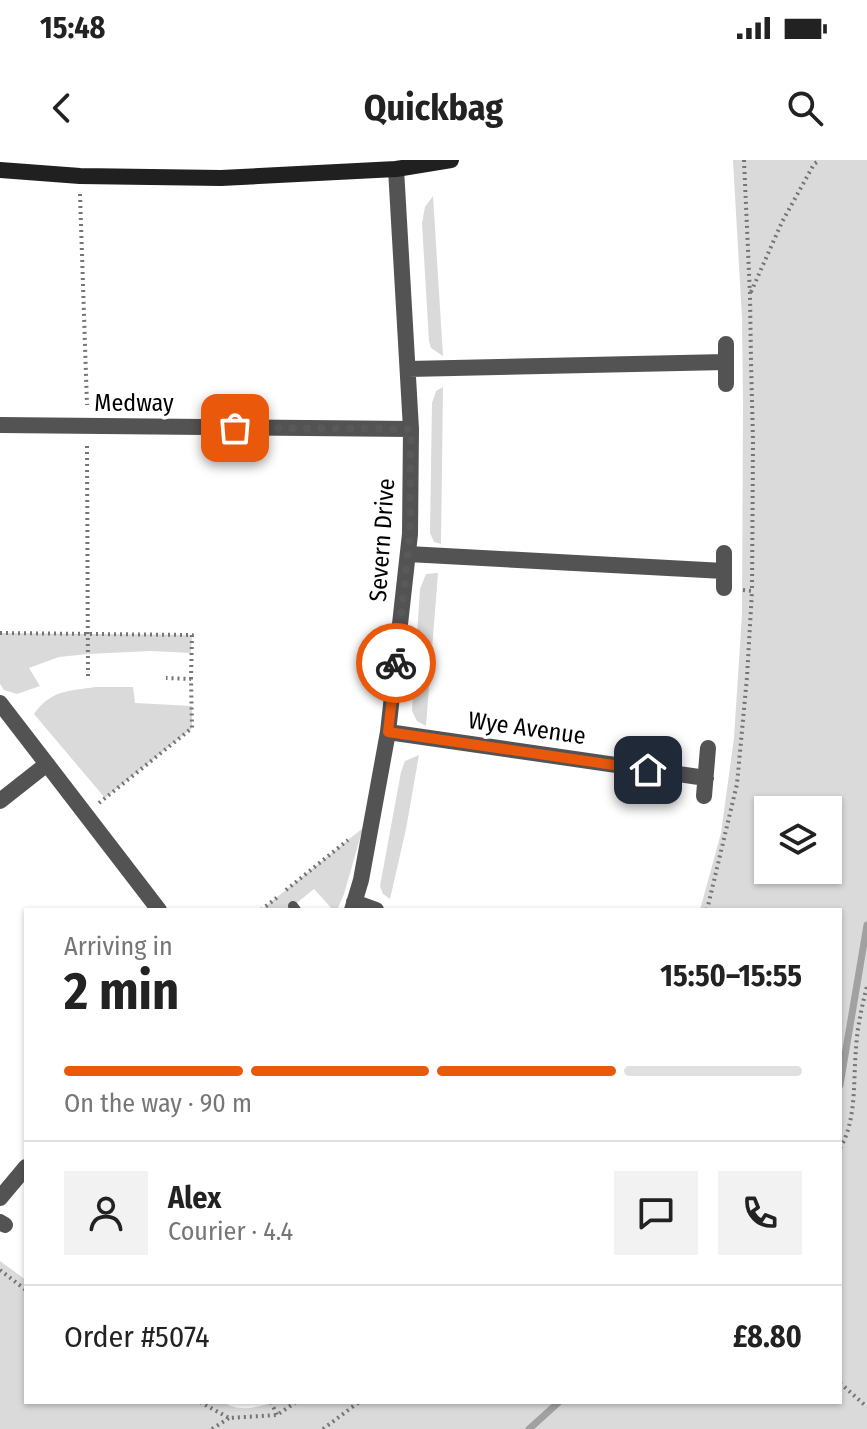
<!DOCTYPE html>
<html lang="en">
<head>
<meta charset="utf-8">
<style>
	:root { --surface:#fff; --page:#f2f2f2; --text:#222; --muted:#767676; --line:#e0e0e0; --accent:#ea580c }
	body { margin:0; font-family:"Fira Sans Condensed",sans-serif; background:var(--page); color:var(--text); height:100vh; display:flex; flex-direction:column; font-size:30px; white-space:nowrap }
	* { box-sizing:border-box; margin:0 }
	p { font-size:26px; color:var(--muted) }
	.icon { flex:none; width:44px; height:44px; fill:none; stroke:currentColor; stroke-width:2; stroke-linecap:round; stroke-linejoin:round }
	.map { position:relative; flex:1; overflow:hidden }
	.details { position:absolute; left:24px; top:748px; width:818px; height:496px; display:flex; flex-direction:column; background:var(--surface); border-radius:0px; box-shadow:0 2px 6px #0004 }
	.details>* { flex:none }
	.tools { position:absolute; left:754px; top:636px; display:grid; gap:16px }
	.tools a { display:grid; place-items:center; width:88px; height:88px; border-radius:0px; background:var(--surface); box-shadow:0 2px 6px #0004; font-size:40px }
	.pin { position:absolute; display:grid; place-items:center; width:68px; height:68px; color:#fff; margin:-34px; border-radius:16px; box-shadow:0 4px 12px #0006 }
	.courier { position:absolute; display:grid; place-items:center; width:80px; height:80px; margin:-40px; border:6px solid #ea580c; border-radius:50%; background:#fff; color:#222; box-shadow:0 2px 10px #0007 }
	.overview em { font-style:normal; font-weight:700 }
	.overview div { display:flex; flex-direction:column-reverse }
	.overview { display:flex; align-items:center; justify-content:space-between; height:136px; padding:0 40px }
	h1 { font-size:52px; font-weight:700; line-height:60px }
	.bar { display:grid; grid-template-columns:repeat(4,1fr); gap:12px 8px; align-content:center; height:96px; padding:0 40px }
	.bar i { height:10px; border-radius:6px; background:var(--line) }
	.bar .selected { background:var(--accent) }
	.bar p { grid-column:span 4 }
	.line { display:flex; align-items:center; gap:20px; padding:0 40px; border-top:2px solid var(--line) }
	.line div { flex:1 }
	.round { display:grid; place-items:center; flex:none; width:84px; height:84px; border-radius:0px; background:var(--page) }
	.status { display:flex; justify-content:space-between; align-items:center; height:56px; padding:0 40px; background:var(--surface); direction:ltr }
	.status svg { height:22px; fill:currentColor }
	header { display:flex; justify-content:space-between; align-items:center; height:104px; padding:0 40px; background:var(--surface); font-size:36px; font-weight:700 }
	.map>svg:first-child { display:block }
</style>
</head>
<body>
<div class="status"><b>15:48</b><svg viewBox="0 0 49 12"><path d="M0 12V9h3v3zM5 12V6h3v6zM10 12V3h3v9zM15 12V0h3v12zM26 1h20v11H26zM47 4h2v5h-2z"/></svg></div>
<header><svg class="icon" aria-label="back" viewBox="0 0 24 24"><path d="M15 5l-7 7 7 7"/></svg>Quickbag<svg class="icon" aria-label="search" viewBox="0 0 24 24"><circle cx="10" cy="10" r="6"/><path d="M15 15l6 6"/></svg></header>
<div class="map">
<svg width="867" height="1269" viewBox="0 0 867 1269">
	<rect width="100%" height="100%" fill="#fff"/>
	<!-- green -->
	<path fill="#dadada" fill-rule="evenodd" d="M733,0H867V1269H0V1101L26,1120V1242H224C239,1253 258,1247 275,1242H840V750H700L721,673L734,578L742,454L743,243L742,158ZM768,650H828V710H768Z
		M433,36L443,196L431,188L429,181L422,63L425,47Z
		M443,227L441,384L434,382L430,373L432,243L436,231Z
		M438,413L426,566L417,561L412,551L420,429L426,414Z
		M0,473L192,475L191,493L151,491L88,494L59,497L29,508L40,526L17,534L4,530L0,524Z
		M96,527H133L135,543L192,546V568L105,638L34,554C51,530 68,531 96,527Z
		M419,595L406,669L390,739L383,734L380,726L401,612L405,601Z
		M363,668L344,734L337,750H333L314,729L288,750H261Z"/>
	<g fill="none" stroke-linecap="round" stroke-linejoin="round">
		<!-- stream -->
		<path stroke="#a1a1a1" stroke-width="7" d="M840,925L867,765
			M529,1269L559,1242"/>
		<!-- path -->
		<path stroke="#757575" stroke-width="4" stroke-dasharray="2 4" stroke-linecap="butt" d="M744,0L750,135L751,201
			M80,34L87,245
			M751,132L782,62L814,4L820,0
			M87,286L88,519
			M743,430L752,431L753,281L751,202
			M0,473L192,475L191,519
			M99,643L192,568L191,519L166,518
			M286,730L348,680
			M261,750L279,736
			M707,750L737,624L747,517L752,431
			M840,988C857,960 853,921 856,889C857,868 862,846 867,826
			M0,1110L26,1130
			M840,1223L867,1247
			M200,1242L229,1258L277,1255L296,1242
			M271,1242L277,1255
			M212,1269L229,1258
			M323,1269L359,1242"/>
		<!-- lane -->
		<path stroke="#535353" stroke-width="10" d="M293,746L296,750"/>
		<!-- street -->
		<path stroke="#535353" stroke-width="16" d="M726,184V224
			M408,209L726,202
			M0,265L411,269
			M724,393V428
			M408,394L724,411
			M0,543L159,750
			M388,572L706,618
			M704,636L708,588
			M0,641L47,604
			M354,742L376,750
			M352,750L361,720L388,572L410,374L411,269L396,9
			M0,1038L26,1007
			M0,1062L5,1065"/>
		<!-- secondary -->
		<path stroke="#202020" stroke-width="16" d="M0,10L80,16L221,18L396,9L451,0"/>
	</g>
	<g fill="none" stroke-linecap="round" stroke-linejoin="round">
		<!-- done -->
		<path stroke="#595959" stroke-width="8" stroke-dasharray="0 14.4" d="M235,268L411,269L410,374L396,503"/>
		<!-- route -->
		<path stroke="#ea580c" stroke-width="10" d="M396,503L388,572L648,610"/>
	</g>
	<g text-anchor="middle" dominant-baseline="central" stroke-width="7" stroke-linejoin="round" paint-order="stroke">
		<!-- street labels -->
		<g font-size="24" fill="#000" stroke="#fff">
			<text x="134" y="243">Medway</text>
			<text transform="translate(382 380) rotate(-86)">Severn Drive</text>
			<text transform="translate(527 568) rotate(8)">Wye Avenue</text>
		</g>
	</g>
</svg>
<div class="tools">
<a><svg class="icon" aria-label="layers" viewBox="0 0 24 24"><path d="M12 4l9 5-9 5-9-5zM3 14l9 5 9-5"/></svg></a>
</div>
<div class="pin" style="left:235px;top:268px;background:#ea580c"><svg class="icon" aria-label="bag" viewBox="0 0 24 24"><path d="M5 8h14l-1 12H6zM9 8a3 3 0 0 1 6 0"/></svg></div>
<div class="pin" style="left:648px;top:610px;background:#1f2937"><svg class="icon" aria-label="home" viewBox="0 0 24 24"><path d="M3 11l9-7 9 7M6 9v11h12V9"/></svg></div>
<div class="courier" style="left:396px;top:503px"><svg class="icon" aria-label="bike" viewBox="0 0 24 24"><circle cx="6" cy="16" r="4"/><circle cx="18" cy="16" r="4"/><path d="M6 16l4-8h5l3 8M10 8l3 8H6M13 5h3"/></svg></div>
<section class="details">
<div class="overview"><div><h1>2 min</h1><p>Arriving in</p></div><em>15:50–15:55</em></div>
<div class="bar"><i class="selected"></i><i class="selected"></i><i class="selected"></i><i></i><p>On the way · 90 m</p></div>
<div class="line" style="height:144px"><a class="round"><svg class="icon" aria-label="person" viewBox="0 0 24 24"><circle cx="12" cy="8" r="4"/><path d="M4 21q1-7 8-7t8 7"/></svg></a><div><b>Alex</b><p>Courier · 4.4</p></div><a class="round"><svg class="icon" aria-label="chat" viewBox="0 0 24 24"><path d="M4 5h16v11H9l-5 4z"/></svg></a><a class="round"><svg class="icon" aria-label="phone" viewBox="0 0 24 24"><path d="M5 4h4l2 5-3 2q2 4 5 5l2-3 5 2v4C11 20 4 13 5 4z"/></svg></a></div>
<div class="line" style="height:104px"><div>Order #5074</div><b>£8.80</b></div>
</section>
</div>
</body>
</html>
